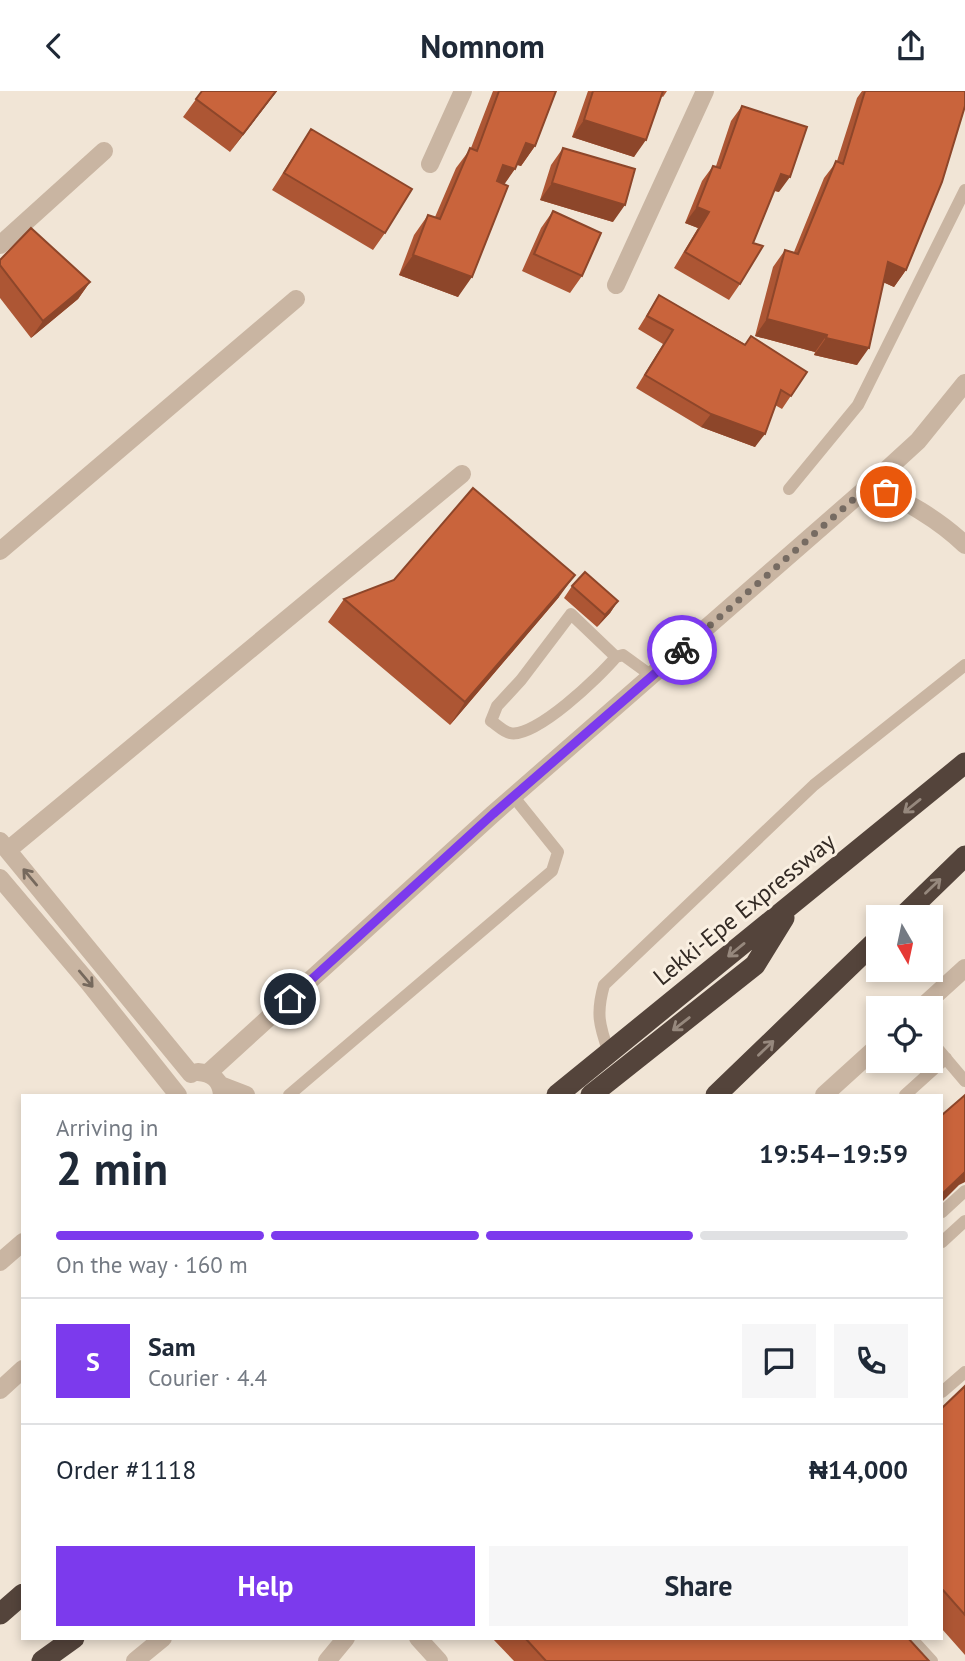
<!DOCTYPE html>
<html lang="en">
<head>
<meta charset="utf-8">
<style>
	:root { --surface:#fff; --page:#f6f6f7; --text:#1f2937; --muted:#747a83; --line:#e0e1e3; --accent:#7c3aed }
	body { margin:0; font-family:"PT Sans",sans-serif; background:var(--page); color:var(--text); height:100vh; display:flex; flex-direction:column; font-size:26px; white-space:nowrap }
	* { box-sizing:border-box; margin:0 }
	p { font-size:23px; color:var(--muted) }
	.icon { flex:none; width:38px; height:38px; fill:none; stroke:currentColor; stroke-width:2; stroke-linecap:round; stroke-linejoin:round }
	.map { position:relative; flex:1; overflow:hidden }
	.side { position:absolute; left:21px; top:1003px; width:922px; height:546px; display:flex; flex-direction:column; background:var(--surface); border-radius:0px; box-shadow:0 4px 10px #0003 }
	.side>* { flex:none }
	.needle { width:46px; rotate:171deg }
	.tools { position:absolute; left:866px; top:814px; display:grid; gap:14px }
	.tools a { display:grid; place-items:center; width:77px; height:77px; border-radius:0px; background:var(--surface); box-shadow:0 4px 10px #0003; font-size:35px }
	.pin { position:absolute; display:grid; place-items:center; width:60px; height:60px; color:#fff; margin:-30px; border:4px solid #fff; border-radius:50%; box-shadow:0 2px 7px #0007 }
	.courier { position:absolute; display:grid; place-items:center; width:70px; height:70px; margin:-35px; border:5px solid #7c3aed; border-radius:50%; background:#fff; color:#222; box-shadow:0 2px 9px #0007 }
	.overview em { font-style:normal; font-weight:700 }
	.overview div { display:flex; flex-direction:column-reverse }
	.overview { display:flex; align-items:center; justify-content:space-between; height:119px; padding:0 35px }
	h1 { font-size:46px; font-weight:700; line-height:52px }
	.bar { display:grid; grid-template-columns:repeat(4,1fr); gap:10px 7px; align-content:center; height:84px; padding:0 35px }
	.bar i { height:9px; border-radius:5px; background:var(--line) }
	.bar .active { background:var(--accent) }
	.bar p { grid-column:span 4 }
	.line { display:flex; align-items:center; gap:18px; padding:0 35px; border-top:2px solid var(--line) }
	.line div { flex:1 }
	.round { display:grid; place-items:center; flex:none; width:74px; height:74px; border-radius:0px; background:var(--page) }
	.primary-button { display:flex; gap:14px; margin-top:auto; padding:14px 35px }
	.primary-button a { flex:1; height:80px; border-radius:0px; background:var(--accent); color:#fff; font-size:28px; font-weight:700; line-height:80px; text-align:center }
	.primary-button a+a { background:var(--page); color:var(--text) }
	header { display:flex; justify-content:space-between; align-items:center; height:91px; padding:0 35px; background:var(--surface); font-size:32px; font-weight:700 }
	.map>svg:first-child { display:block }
</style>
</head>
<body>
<header><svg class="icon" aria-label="back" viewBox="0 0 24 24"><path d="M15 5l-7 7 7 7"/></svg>Nomnom<svg class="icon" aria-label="share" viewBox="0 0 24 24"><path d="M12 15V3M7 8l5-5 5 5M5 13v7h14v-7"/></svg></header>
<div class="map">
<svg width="965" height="1570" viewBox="0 0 965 1570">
	<rect width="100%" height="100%" fill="#f1e5d6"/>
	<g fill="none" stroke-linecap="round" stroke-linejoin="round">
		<!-- lane -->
		<path stroke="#c9b5a2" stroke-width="12" d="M789,398L858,314L965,99
			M616,566L571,523L521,589L497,615L491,630C496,633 504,641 510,642C535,648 600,585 616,566L623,564L652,585
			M931,950L965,990
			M609,962C599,934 596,922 604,894L814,694L965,574
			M289,1004L552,780L558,761L513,705
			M905,1004L946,967
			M942,1121L965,1100
			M942,1151L965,1130
			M942,1301L965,1281
			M911,1547L932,1570"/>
		<!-- street -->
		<path stroke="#c9b5a2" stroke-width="18" d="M430,73L463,0
			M0,154L104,60
			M616,194L705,0
			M871,393L918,350L965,292
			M0,460L296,208
			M0,750L191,983
			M8,759L462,383
			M0,787L88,891L178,1004
			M921,917L965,877
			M198,981C213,982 221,990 222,1004
			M208,982L493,723L871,393C903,409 939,428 965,454
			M220,994L246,1004
			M824,1004L878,955
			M0,1171L23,1151
			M0,1299L23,1278
			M418,1547L439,1570
			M135,1570L163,1547
			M327,1570L346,1547"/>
		<!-- highway -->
		<path stroke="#54443b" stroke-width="21" d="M902,826L965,765
			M557,1004L965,672
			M591,1004L755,874L784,827
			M716,1004L878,848
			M0,1523L23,1503
			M42,1570L74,1547"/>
	</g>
	<!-- wall -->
	<path fill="#ad5634" d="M202,0H277L230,61L183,26Z
		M493,0H556L535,55L521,75L517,74L504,93L458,206L399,184L414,144L428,124L435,126L456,77L471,57Z
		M588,0H667L663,6L661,5L634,66L572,46Z
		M862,0H965L906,179L894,196L883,191L857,274L814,264L815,261L755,245L773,176L785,159L794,161L824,87L837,70L857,7Z
		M742,15L779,101L774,100L753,152L740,193L729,209L674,177L698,137L685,132L702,90L713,75H716L731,30Z
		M311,38L385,142L373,159L272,99Z
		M563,57L613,131L540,109L551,74Z
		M553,120L582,185L570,202L522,180L541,137Z
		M0,169L90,191L78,208L31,247L0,207Z
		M659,204L745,253L807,281L782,318L775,314L755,356L701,336L636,297L663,253L638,238Z
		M572,495L618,510L610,522L597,536L564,507Z
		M559,506L450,634L328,531L344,508Z
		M965,1295V1564L942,1538V1317Z
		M492,1547H908L929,1570H514Z"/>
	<!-- shaded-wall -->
	<path fill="#8d462a" d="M276,0H277L230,61L243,43Z
		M584,29L646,49L634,66L572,46Z
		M526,52L535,55L521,75L512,72Z
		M503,74L515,78L501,98L489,95Z
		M781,83L790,86L779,101L770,98Z
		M552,92L625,114L613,131L540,109Z
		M697,116L709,121L698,137L685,132Z
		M413,164L472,186L458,206L399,184Z
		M888,171L906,179L894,196L876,188Z
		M90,191L78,208L31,247L43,230Z
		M767,228L827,244L815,261L755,245Z
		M826,247L869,257L857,274L814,264Z
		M711,323L765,343L755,356L701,336Z
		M575,484L559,506L450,634L465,611Z
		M618,510L610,522L597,536L605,524Z
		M965,1081V1091L959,1094L942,1111V1103Z"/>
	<!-- building -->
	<path fill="#c9643c" stroke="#8d462a" stroke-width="2" d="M202,0H276L243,43L196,8Z
		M499,0H556L535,55L526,52L515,78L503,74L497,90L508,95L472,186L413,164L428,124L440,128L470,57L477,60Z
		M593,0H663L646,49L584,29Z
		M865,0H965V15L942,91L906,179L888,171L869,257L826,247L827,244L767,228L785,159L798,163L836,70L843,73Z
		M742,15L807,36L790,86L781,83L753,152L763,155L740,193L685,161L709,121L697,116L713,75L720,77Z
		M311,38L412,98L385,142L284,82Z
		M563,57L635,78L625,114L552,92Z
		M553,120L601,142L582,185L534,163Z
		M31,137L90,191L43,230L0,174V169Z
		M659,204L745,254L751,245L807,281L791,305L781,299L765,343L711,323L645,284L673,239L647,225Z
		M473,397L575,484L465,611L344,508L394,489Z
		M585,481L618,510L605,524L572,495Z
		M965,1004V1081L942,1103V1024Z
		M965,1295V1524L942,1498V1317Z
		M525,1547H908L929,1570H546Z"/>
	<!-- one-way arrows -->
	<defs><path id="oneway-shaft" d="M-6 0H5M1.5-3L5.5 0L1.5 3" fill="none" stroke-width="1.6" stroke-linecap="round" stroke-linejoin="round" transform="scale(1.75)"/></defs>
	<g stroke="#96887d">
		<use href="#oneway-shaft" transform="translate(912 715) rotate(141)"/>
		<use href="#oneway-shaft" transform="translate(933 795) rotate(-44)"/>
		<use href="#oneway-shaft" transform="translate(736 859) rotate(141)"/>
		<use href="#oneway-shaft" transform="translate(681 933) rotate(142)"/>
		<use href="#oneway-shaft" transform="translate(766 957) rotate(-44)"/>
	</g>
	<g stroke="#76695d">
		<use href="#oneway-shaft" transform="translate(30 786) rotate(-130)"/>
		<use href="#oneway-shaft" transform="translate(86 888) rotate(50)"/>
	</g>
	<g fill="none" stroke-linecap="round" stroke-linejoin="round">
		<!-- done -->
		<path stroke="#766b62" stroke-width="7" stroke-dasharray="0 12.6" d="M682,559L871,393L886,401"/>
		<!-- route -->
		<path stroke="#7c3aed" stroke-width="9" d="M290,908L493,723L682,559"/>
	</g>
	<g text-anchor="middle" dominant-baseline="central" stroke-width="6" stroke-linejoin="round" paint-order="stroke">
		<!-- street labels -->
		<g font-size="24" fill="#332a24" stroke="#f9efe1">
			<text transform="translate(744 818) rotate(-39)">Lekki-Epe Expressway</text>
		</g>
	</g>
</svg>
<div class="tools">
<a><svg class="needle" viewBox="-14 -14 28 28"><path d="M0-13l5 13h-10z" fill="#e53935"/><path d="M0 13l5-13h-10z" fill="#747a83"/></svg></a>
<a><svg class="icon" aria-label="locate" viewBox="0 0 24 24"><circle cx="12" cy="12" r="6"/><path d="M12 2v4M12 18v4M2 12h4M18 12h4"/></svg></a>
</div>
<div class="pin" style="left:886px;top:401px;background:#ea580c"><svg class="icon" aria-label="bag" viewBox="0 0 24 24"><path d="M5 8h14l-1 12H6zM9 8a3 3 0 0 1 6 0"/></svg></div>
<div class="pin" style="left:290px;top:908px;background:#1f2937"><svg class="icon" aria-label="home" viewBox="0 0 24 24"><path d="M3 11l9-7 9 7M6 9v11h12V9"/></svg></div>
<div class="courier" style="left:682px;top:559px"><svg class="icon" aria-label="bike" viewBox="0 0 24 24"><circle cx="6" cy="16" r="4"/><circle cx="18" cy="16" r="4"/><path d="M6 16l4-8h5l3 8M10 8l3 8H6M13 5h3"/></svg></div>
<section class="side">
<div class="overview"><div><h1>2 min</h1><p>Arriving in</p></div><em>19:54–19:59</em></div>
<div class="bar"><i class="active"></i><i class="active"></i><i class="active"></i><i></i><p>On the way · 160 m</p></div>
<div class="line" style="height:126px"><b class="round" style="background:var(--accent);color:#fff">S</b><div><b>Sam</b><p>Courier · 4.4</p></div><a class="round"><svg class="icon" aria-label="chat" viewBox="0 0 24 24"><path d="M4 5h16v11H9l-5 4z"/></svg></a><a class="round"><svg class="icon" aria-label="phone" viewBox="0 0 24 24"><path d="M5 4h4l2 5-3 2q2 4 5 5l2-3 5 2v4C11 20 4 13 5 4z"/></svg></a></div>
<div class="line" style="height:91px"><div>Order #1118</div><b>₦14,000</b></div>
<div class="primary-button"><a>Help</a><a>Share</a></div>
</section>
</div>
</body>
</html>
